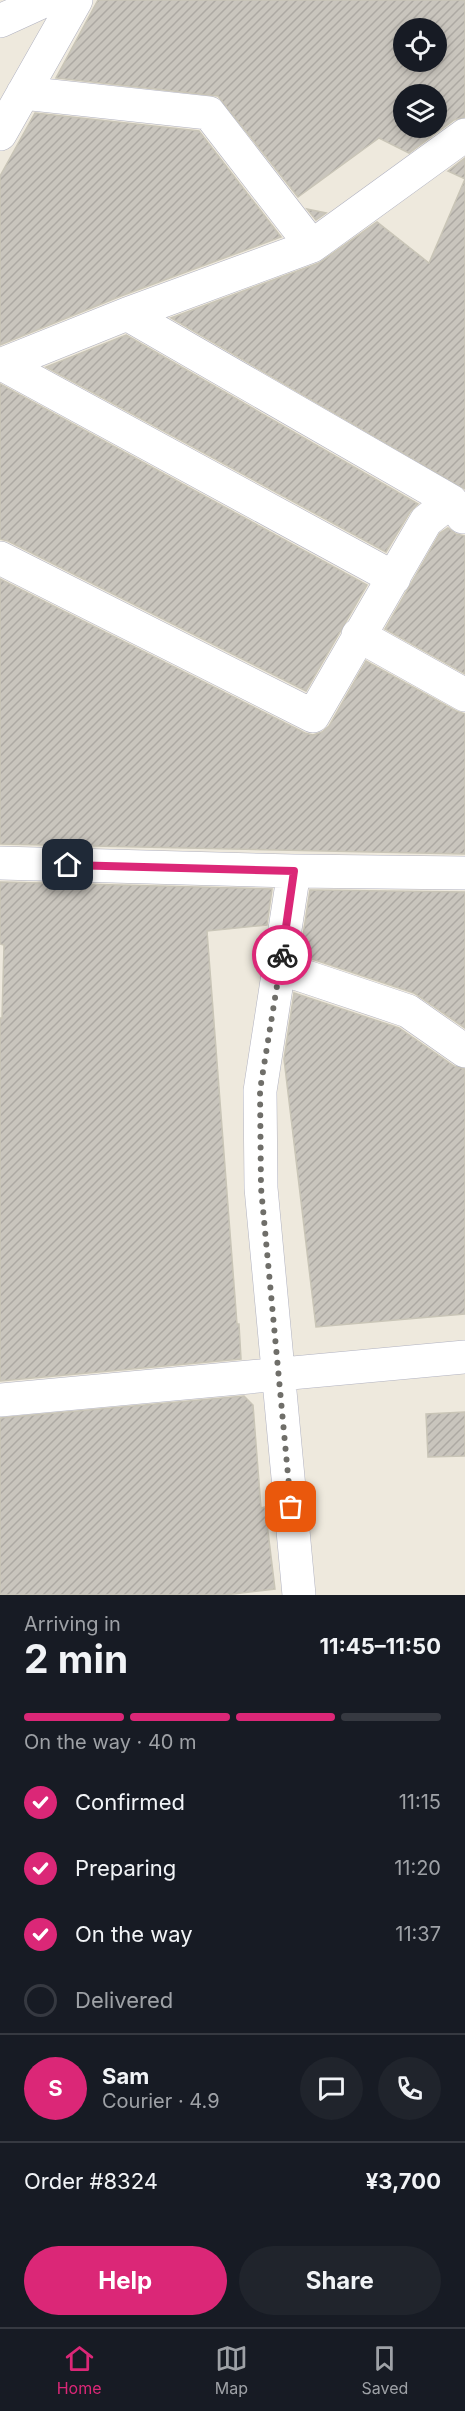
<!DOCTYPE html>
<html lang="en">
<head>
<meta charset="utf-8">
<style>
	:root { --surface:#171b24; --page:#20242c; --text:#f1f3f6; --muted:#9ea1a6; --line:#363941; --accent:#db2777 }
	body { margin:0; font-family:Inter,sans-serif; background:var(--page); color:var(--text); height:100vh; display:flex; flex-direction:column; font-size:22px; white-space:nowrap }
	* { box-sizing:border-box; margin:0 }
	p { font-size:20px; color:var(--muted) }
	.icon { flex:none; width:33px; height:33px; fill:none; stroke:currentColor; stroke-width:2; stroke-linecap:round; stroke-linejoin:round }
	.map { position:relative; height:1595px; overflow:hidden }
	.sheet { display:flex; flex-direction:column; background:var(--surface); flex:1 }
	.sheet>* { flex:none }
	.controls { position:absolute; left:393px; top:18px; display:grid; gap:12px }
	.controls a { display:grid; place-items:center; width:54px; height:54px; border-radius:50%; background:var(--surface); box-shadow:0 3px 9px #0003; font-size:30px }
	.pin { position:absolute; display:grid; place-items:center; width:51px; height:51px; color:#fff; margin:-26px; border-radius:12px; box-shadow:0 3px 9px #0006 }
	.courier { position:absolute; display:grid; place-items:center; width:60px; height:60px; margin:-30px; border:4px solid #db2777; border-radius:50%; background:#fff; color:#222; box-shadow:0 2px 8px #0007 }
	.head em { font-style:normal; font-weight:700 }
	.head div { display:flex; flex-direction:column-reverse }
	.head { display:flex; align-items:center; justify-content:space-between; height:102px; padding:0 24px }
	h1 { font-size:39px; font-weight:700; line-height:45px }
	.bar { display:grid; grid-template-columns:repeat(4,1fr); gap:9px 6px; align-content:center; height:72px; padding:0 24px }
	.bar i { height:8px; border-radius:4px; background:var(--line) }
	.bar .current { background:var(--accent) }
	.bar p { grid-column:span 4 }
	.line { display:flex; align-items:center; gap:15px; padding:0 24px; border-top:2px solid var(--line) }
	.line div { flex:1 }
	.round { display:grid; place-items:center; flex:none; width:63px; height:63px; border-radius:32px; background:var(--page) }
	ol { padding:0 24px; list-style:none }
	li { display:flex; align-items:center; gap:18px; height:66px }
	li p { margin-inline-start:auto }
	li .icon { padding:6px; border-radius:50%; background:var(--accent); color:#fff; stroke-width:4 }
	li:last-child { color:var(--muted) }
	li i { width:33px; height:33px; border:3px solid var(--line); border-radius:50% }
	.button { display:flex; gap:12px; margin-top:auto; padding:12px 24px }
	.button a { flex:1; height:69px; border-radius:36px; background:var(--accent); color:#fff; font-size:24px; font-weight:700; line-height:69px; text-align:center }
	.button a+a { background:var(--page); color:var(--text) }
	.tabs { display:flex; justify-content:space-around; align-items:center; height:84px; border-top:2px solid var(--line); background:var(--surface); font-size:16px; color:var(--muted) }
	.tabs a { display:grid; justify-items:center; gap:3px }
	.tabs .current { color:var(--accent) }
	.map>svg:first-child { display:block }
</style>
</head>
<body>
<div class="map">
<svg width="465" height="1595" viewBox="0 0 465 1595">
	<defs>
		<pattern id="building-hatch" width="6" height="6" patternUnits="userSpaceOnUse" patternTransform="scale(1.5)"><rect width="6" height="6" fill="#c9c5bd"/><path d="M-1 1l2-2M0 6l6-6M5 7l2-2" fill="none" stroke="#ada9a3"/></pattern>
	</defs>
	<rect width="100%" height="100%" fill="#eee9dd"/>
	<!-- building -->
	<path fill="url(#building-hatch)" stroke="#c9c5b7" stroke-width="1.5" fill-rule="evenodd" d="M98,0H465V117L454,120L409,153L379,138L298,197L218,96L56,78ZM404,28H436V62H404ZM404,94H436V128H404Z
		M35,113L199,131L281,237L121,296L0,345V176Z
		M465,158V179L448,171Z
		M465,179V489L171,318L319,263L377,222L429,263Z
		M307,209L326,213L316,220Z
		M126,335L418,504L410,512L386,552L46,367Z
		M0,384L367,585L306,691L8,541L0,539Z
		M448,528L456,534L465,536V674L385,629L440,533Z
		M0,579L305,733L313,735L322,732L329,726L366,661L456,711L465,714V854L0,844Z
		M0,882L272,889L267,925L207,931L237,1324H239L241,1359L0,1381V1018H2L4,945L0,944Z
		M310,890L465,892V1028L414,993L300,955Z
		M294,993L399,1028L454,1066L465,1069V1314L316,1327L284,1059Z
		M244,1396L253,1405L261,1508L265,1507L275,1589L225,1595H0V1418Z
		M465,1412V1456L428,1457L426,1414Z"/>
	<g fill="none" stroke-linecap="round" stroke-linejoin="round">
		<!-- minor casing -->
		<g stroke="#b1b2c0" stroke-width="34">
			<path id="minor" d="M0,21L46,0
				M23,93L209,113L312,246
				M0,134L76,0
				M127,314L451,501L463,517
				M2,364L394,578
				M0,365L127,314L312,246L465,135
				M0,558L313,716L426,521L451,501
				M358,635L465,695
				M0,863L294,871L465,873
				M294,871L260,1091L261,1188L299,1595
				M280,968L408,1011L465,1051
				M0,1400L465,1357"/>
		</g>
		<!-- minor -->
		<use href="#minor" stroke="#fff" stroke-width="33"/>
	</g>
	<g fill="none" stroke-linecap="round" stroke-linejoin="round">
		<!-- done -->
		<path stroke="#6f6e69" stroke-width="6" stroke-dasharray="0 10.8" d="M282,955L260,1090L261,1188L291,1507"/>
		<!-- route -->
		<path stroke="#db2777" stroke-width="8" d="M68,865L294,871L282,955"/>
	</g>
</svg>
<div class="controls">
<a><svg class="icon" aria-label="locate" viewBox="0 0 24 24"><circle cx="12" cy="12" r="6"/><path d="M12 2v4M12 18v4M2 12h4M18 12h4"/></svg></a>
<a><svg class="icon" aria-label="layers" viewBox="0 0 24 24"><path d="M12 4l9 5-9 5-9-5zM3 14l9 5 9-5"/></svg></a>
</div>
<div class="pin" style="left:291px;top:1507px;background:#ea580c"><svg class="icon" aria-label="bag" viewBox="0 0 24 24"><path d="M5 8h14l-1 12H6zM9 8a3 3 0 0 1 6 0"/></svg></div>
<div class="pin" style="left:68px;top:865px;background:#1f2937"><svg class="icon" aria-label="home" viewBox="0 0 24 24"><path d="M3 11l9-7 9 7M6 9v11h12V9"/></svg></div>
<div class="courier" style="left:282px;top:955px"><svg class="icon" aria-label="bike" viewBox="0 0 24 24"><circle cx="6" cy="16" r="4"/><circle cx="18" cy="16" r="4"/><path d="M6 16l4-8h5l3 8M10 8l3 8H6M13 5h3"/></svg></div>
</div>
<section class="sheet">
<div class="head"><div><h1>2 min</h1><p>Arriving in</p></div><em>11:45–11:50</em></div>
<div class="bar"><i class="current"></i><i class="current"></i><i class="current"></i><i></i><p>On the way · 40 m</p></div>
<ol>
<li><svg class="icon" aria-label="check" viewBox="0 0 24 24"><path d="M5 12l5 5 9-10"/></svg>Confirmed<p>11:15</p></li>
<li><svg class="icon" aria-label="check" viewBox="0 0 24 24"><path d="M5 12l5 5 9-10"/></svg>Preparing<p>11:20</p></li>
<li><svg class="icon" aria-label="check" viewBox="0 0 24 24"><path d="M5 12l5 5 9-10"/></svg>On the way<p>11:37</p></li>
<li><i></i>Delivered</li>
</ol>
<div class="line" style="height:108px"><b class="round" style="background:var(--accent);color:#fff">S</b><div><b>Sam</b><p>Courier · 4.9</p></div><a class="round"><svg class="icon" aria-label="chat" viewBox="0 0 24 24"><path d="M4 5h16v11H9l-5 4z"/></svg></a><a class="round"><svg class="icon" aria-label="phone" viewBox="0 0 24 24"><path d="M5 4h4l2 5-3 2q2 4 5 5l2-3 5 2v4C11 20 4 13 5 4z"/></svg></a></div>
<div class="line" style="height:78px"><div>Order #8324</div><b>¥3,700</b></div>
<div class="button"><a>Help</a><a>Share</a></div>
</section>
<nav class="tabs">
<a class="current"><svg class="icon" aria-label="home" viewBox="0 0 24 24"><path d="M3 11l9-7 9 7M6 9v11h12V9"/></svg>Home</a>
<a><svg class="icon" aria-label="map" viewBox="0 0 24 24"><path d="M3 6l6-2 6 2 6-2v14l-6 2-6-2-6 2zM9 4v14M15 6v14"/></svg>Map</a>
<a><svg class="icon" aria-label="saved" viewBox="0 0 24 24"><path d="M7 4h10v16l-5-4-5 4z"/></svg>Saved</a>
</nav>
</body>
</html>
